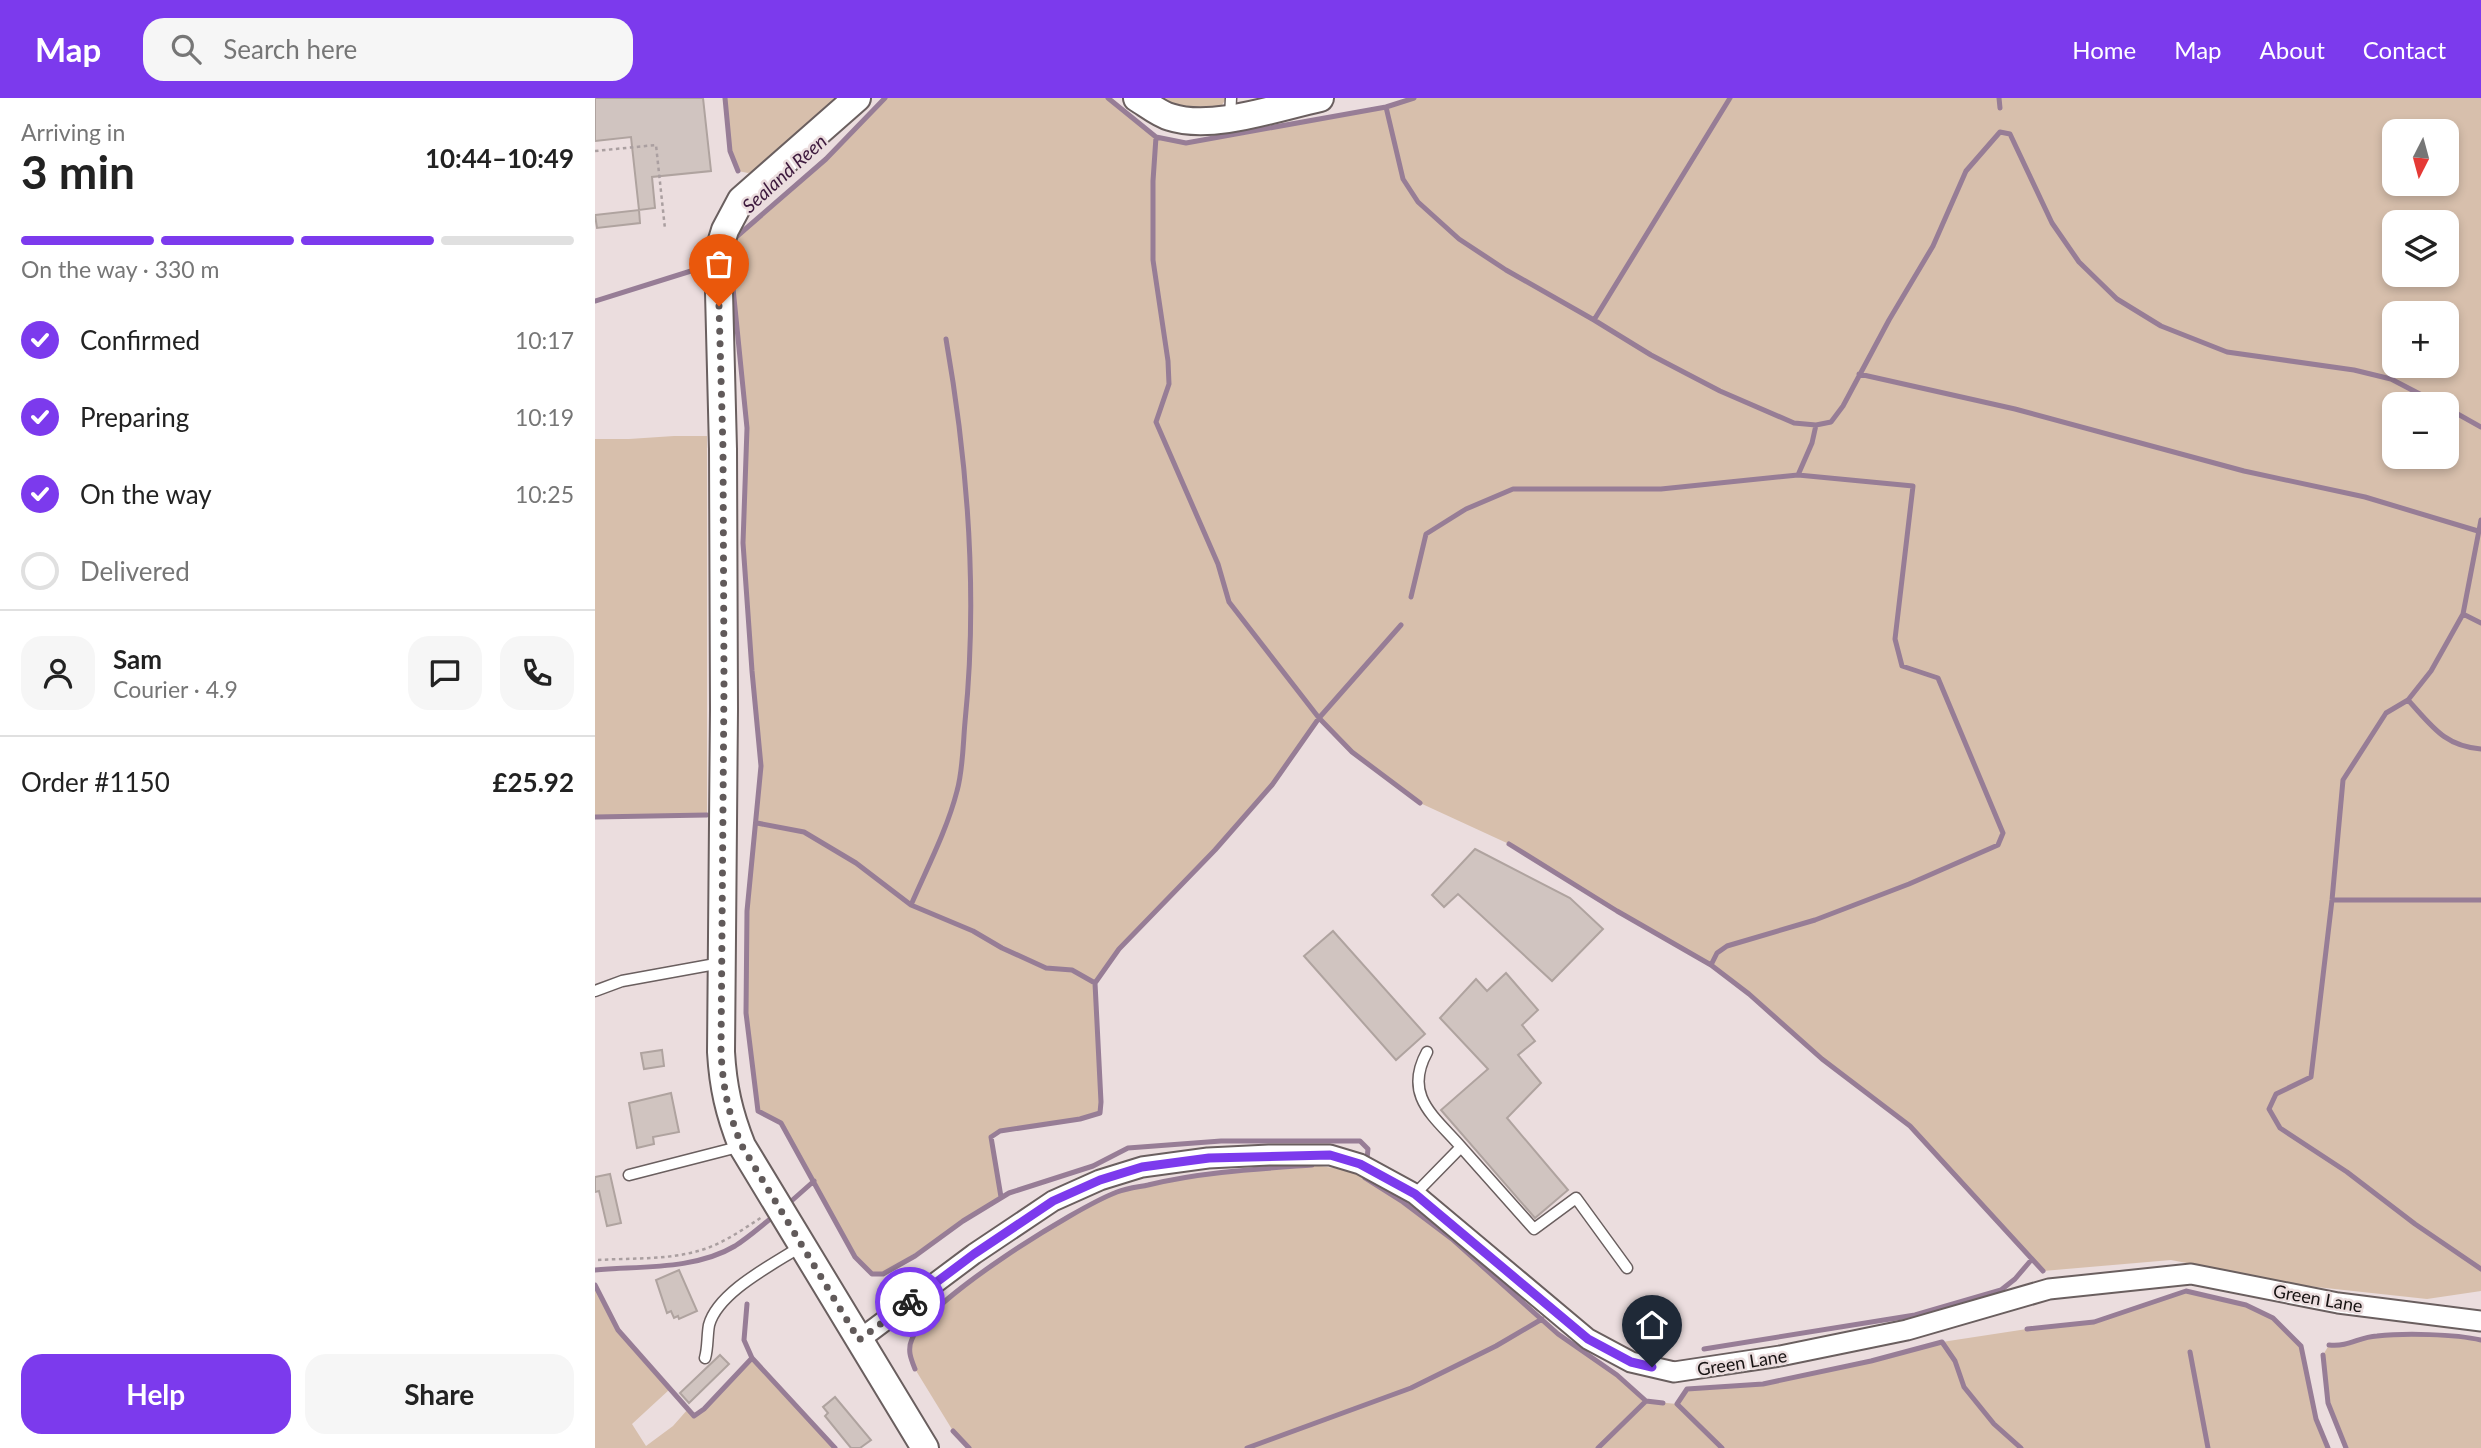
<!DOCTYPE html>
<html lang="en">
<head>
<meta charset="utf-8">
<style>
	:root { --surface:#fff; --page:#f6f6f6; --text:#222; --muted:#767676; --line:#e0e0e0; --accent:#7c3aed }
	body { margin:0; font-family:Lato,sans-serif; background:var(--page); color:var(--text); height:100vh; display:flex; flex-direction:column; font-size:26px; white-space:nowrap }
	* { box-sizing:border-box; margin:0 }
	p { font-size:23px; color:var(--muted) }
	.icon { flex:none; width:38px; height:38px; fill:none; stroke:currentColor; stroke-width:2; stroke-linecap:round; stroke-linejoin:round }
	.map { position:relative; flex:1; overflow:hidden }
	.side { display:flex; flex-direction:column; background:var(--surface); width:595px }
	.side>* { flex:none }
	.needle { width:46px; rotate:186deg }
	.tools { position:absolute; left:1787px; top:21px; display:grid; gap:14px }
	.tools a { display:grid; place-items:center; width:77px; height:77px; border-radius:14px; background:var(--surface); box-shadow:0 4px 10px #0003; font-size:35px }
	.pin { position:absolute; display:grid; place-items:center; width:60px; height:60px; color:#fff; margin:-72px -30px; border-radius:50% 50% 50% 0; rotate:-45deg; box-shadow:0 0 7px #0007 }
	.pin .icon { rotate:45deg }
	.courier { position:absolute; display:grid; place-items:center; width:70px; height:70px; margin:-35px; border:5px solid #7c3aed; border-radius:50%; background:#fff; color:#222; box-shadow:0 2px 9px #0007 }
	.overview em { font-style:normal; font-weight:700 }
	.overview div { display:flex; flex-direction:column-reverse }
	.overview { display:flex; align-items:center; justify-content:space-between; height:119px; padding:0 21px }
	h1 { font-size:46px; font-weight:700; line-height:52px }
	.bar { display:grid; grid-template-columns:repeat(4,1fr); gap:10px 7px; align-content:center; height:84px; padding:0 21px }
	.bar i { height:9px; border-radius:5px; background:var(--line) }
	.bar .active { background:var(--accent) }
	.bar p { grid-column:span 4 }
	.line { display:flex; align-items:center; gap:18px; padding:0 21px; border-top:2px solid var(--line) }
	.line div { flex:1 }
	.round { display:grid; place-items:center; flex:none; width:74px; height:74px; border-radius:21px; background:var(--page) }
	ol { padding:0 21px; list-style:none }
	li { display:flex; align-items:center; gap:21px; height:77px }
	li p { margin-inline-start:auto }
	li .icon { padding:7px; border-radius:50%; background:var(--accent); color:#fff; stroke-width:4 }
	li:last-child { color:var(--muted) }
	li i { width:38px; height:38px; border:4px solid var(--line); border-radius:50% }
	.cta { display:flex; gap:14px; margin-top:auto; padding:14px 21px }
	.cta a { flex:1; height:80px; border-radius:21px; background:var(--accent); color:#fff; font-size:28px; font-weight:700; line-height:80px; text-align:center }
	.cta a+a { background:var(--page); color:var(--text) }
	header { display:flex; align-items:center; gap:42px; box-sizing:border-box; height:98px; padding:0 35px; background:var(--accent); color:#fff }
	header strong { font-size:33px }
	nav { display:flex; gap:38px; margin-inline-start:auto; font-size:24px }
	.search { width:490px; height:63px; background:var(--page); display:flex; align-items:center; gap:18px; box-sizing:border-box; padding:0 24px; border-radius:21px; color:var(--muted); font-size:26px }
	main { display:flex; flex:1; min-height:0 }
	.map>svg:first-child { display:block }
</style>
</head>
<body>
<header>
<strong>Map</strong>
<div class="search"><svg class="icon" aria-label="search" viewBox="0 0 24 24"><circle cx="10" cy="10" r="6"/><path d="M15 15l6 6"/></svg>Search here</div>
<nav><a>Home</a><a>Map</a><a>About</a><a>Contact</a></nav>
</header>
<main>
<section class="side">
<div class="overview"><div><h1>3 min</h1><p>Arriving in</p></div><em>10:44–10:49</em></div>
<div class="bar"><i class="active"></i><i class="active"></i><i class="active"></i><i></i><p>On the way · 330 m</p></div>
<ol>
<li><svg class="icon" aria-label="check" viewBox="0 0 24 24"><path d="M5 12l5 5 9-10"/></svg>Confirmed<p>10:17</p></li>
<li><svg class="icon" aria-label="check" viewBox="0 0 24 24"><path d="M5 12l5 5 9-10"/></svg>Preparing<p>10:19</p></li>
<li><svg class="icon" aria-label="check" viewBox="0 0 24 24"><path d="M5 12l5 5 9-10"/></svg>On the way<p>10:25</p></li>
<li><i></i>Delivered</li>
</ol>
<div class="line" style="height:126px"><a class="round"><svg class="icon" aria-label="person" viewBox="0 0 24 24"><circle cx="12" cy="8" r="4"/><path d="M4 21q1-7 8-7t8 7"/></svg></a><div><b>Sam</b><p>Courier · 4.9</p></div><a class="round"><svg class="icon" aria-label="chat" viewBox="0 0 24 24"><path d="M4 5h16v11H9l-5 4z"/></svg></a><a class="round"><svg class="icon" aria-label="phone" viewBox="0 0 24 24"><path d="M5 4h4l2 5-3 2q2 4 5 5l2-3 5 2v4C11 20 4 13 5 4z"/></svg></a></div>
<div class="line" style="height:91px"><div>Order #1150</div><b>£25.92</b></div>
<div class="cta"><a>Help</a><a>Share</a></div>
</section>
<div class="map">
<svg width="1886" height="1350" viewBox="0 0 1886 1350">
	<rect width="100%" height="100%" fill="#ebddde"/>
	<!-- green -->
	<path fill="#d7bfac" fill-rule="evenodd" d="M130,0H241L163,72L153,75L143,73L135,53Z
		M290,0H513L561,39L591,45L791,9L819,0H1886V1193L1832,1201L1712,1188L1576,1162L1448,1173L1315,1028L1227,961L1154,896L1116,867L1022,813L914,746L825,705L757,654L724,620L677,687L620,752L524,851L500,885L506,1004L505,1015L485,1021L405,1033L397,1039L406,1099L288,1176H277L260,1159L186,1025L163,1013L151,915L152,813L166,668L157,573L148,445L152,330L136,170L140,140L231,61ZM1799,33H1852V86H1799ZM1799,124H1852V177H1799ZM1799,215H1852V268H1799ZM1799,306H1852V359H1799Z
		M560,0H641L631,1L624,11C603,12 578,13 560,0Z
		M79,338H112V717L0,719V341H34Z
		M717,1067L768,1074L770,1080L808,1104L857,1141L963,1236L1022,1277L1051,1303L1082,1306L1092,1291L1168,1286L1276,1263L1347,1244L1432,1231L1499,1224L1591,1193L1651,1207L1678,1220L1706,1248L1721,1321L1733,1350H656L732,1320L652,1350H374L358,1333L320,1271L314,1255L316,1243L323,1228L370,1188L448,1133L523,1094L576,1081Z
		M0,1187L23,1232L75,1291L37,1326L51,1348L78,1328L93,1311L99,1318L109,1311L157,1260L240,1350H0Z
		M1780,1238H1871L1886,1242V1350H1751L1733,1305L1728,1257L1734,1247L1749,1248Z"/>
	<g fill="none" stroke-linecap="round" stroke-linejoin="round">
		<!-- stream -->
		<path stroke="#977d96" stroke-width="5" d="M130,0L135,53L143,73
			M290,0L231,61L140,140L136,170L152,330L148,445L157,573L166,668L152,813L151,915L163,1013L186,1025L260,1159L277,1176H288L320,1158L368,1123L414,1095L498,1068L533,1050L626,1043H765L773,1051L772,1061
			M513,0L561,39L591,45L791,9L819,0
			M1404,0L1405,10
			M791,9L808,81L823,104L864,141L911,172L999,222L1056,257L1125,293L1199,325L1221,327L1236,324L1248,308L1294,222L1338,148L1371,73L1405,34L1415,36L1457,125L1484,164L1522,201L1566,228L1632,254L1759,272L1796,281L1844,306
			M561,39L558,83V162L573,263L574,286L561,324L623,466L634,504L724,620L757,654L825,705
			M0,203L96,173
			M999,222L1135,0
			M1264,276L1420,311L1649,373L1770,399L1883,433
			M1852,310L1886,329
			M1203,377L1217,345L1221,327
			M1886,422L1868,516L1836,573L1813,602L1791,615L1748,682L1737,802L1716,979L1681,996L1674,1011L1685,1030L1752,1074L1820,1126L1886,1171
			M816,499L831,436L871,411L918,391H1066L1203,377L1318,388L1300,541L1307,568L1343,580L1408,735L1403,747L1314,786L1220,822L1132,848L1122,855L1116,867
			M1868,516L1886,525
			M1813,602C1837,628 1849,648 1886,651
			M0,719L112,717
			M162,725L209,734L261,765L316,807L378,833L407,850L451,870L477,872L500,885
			M914,746L1022,813L1116,867L1154,896L1227,961L1315,1028L1448,1173
			M1737,802H1886
			M316,807C332,770 352,732 362,693C368,672 368,646 370,624C383,497 373,367 351,241
			M768,1075L770,1080L808,1104L857,1141L963,1236L1022,1277L1051,1303L1068,1305
			M406,1099L396,1039L405,1033L485,1021L505,1015L506,1004L500,885L524,851L620,752L677,687L724,620L806,527
			M193,1106L219,1083
			M0,1172C45,1168 100,1172 140,1148C154,1139 166,1128 179,1118
			M0,1187L23,1232L99,1318L109,1311L157,1260
			M152,1206L149,1242L157,1260L240,1350
			M1432,1231L1499,1224L1591,1193L1651,1207L1678,1220L1706,1248L1721,1321L1733,1350
			M1734,1247C1755,1249 1763,1239 1782,1238C1809,1235 1860,1236 1886,1242
			M1109,1251L1320,1217L1406,1192L1420,1181L1437,1161
			M1595,1254L1613,1350
			M1728,1257L1733,1305L1751,1350
			M320,1271C316,1261 312,1252 317,1241C332,1202 480,1110 522,1094C532,1090 543,1089 553,1087C606,1074 662,1071 717,1067
			M358,1333L374,1350
			M652,1350L816,1290L901,1248L947,1221
			M1003,1350L1051,1303
			M1127,1350L1082,1306L1092,1291L1168,1286L1276,1263L1347,1244L1360,1263L1369,1289L1399,1326L1426,1350"/>
	</g>
	<!-- building -->
	<path fill="#d0c4c0" stroke="#afa39f" stroke-width="2" d="M0,0H108L116,73L57,79L60,110L44,112L36,39L0,43Z
		M44,112L45,125L2,130L0,117Z
		M880,751L975,800L1008,831L957,883L863,796L849,809L837,797Z
		M738,833L830,936L801,962L709,858Z
		M911,875L943,912L927,927L940,943L923,957L946,985L912,1020L973,1092L940,1120L846,1012L893,971L845,920L881,881L892,893Z
		M67,952L69,968L49,971L46,955Z
		M76,995L84,1034L58,1039L59,1046L42,1050L34,1005Z
		M15,1076L26,1125L12,1128L4,1093L0,1094V1079Z
		M84,1172L102,1213L84,1221L83,1218L79,1220L76,1213L72,1215L61,1182Z
		M125,1257L134,1266L94,1305L85,1295Z
		M240,1299L276,1342L265,1350H256L230,1318L233,1315L228,1309Z"/>
	<g fill="none" stroke-linecap="round" stroke-linejoin="round">
		<!-- service casing -->
		<g stroke="#6a5f5f" stroke-width="13">
			<path id="service" d="M635,19L636,0
				M0,893L27,883L126,865
				M832,954C808,998 839,1018 866,1049
				M34,1077L147,1048
				M820,1096L866,1049L939,1131L981,1100L1032,1170
				M110,1260C113,1250 112,1238 114,1227C123,1194 177,1167 205,1149"/>
		</g>
		<!-- minor casing -->
		<g stroke="#6a5f5f" stroke-width="23">
			<path id="minor" d="M264,1242L379,1156L458,1103L505,1082L547,1069L613,1060L674,1057H735L765,1066L820,1096L993,1241L1036,1264L1079,1274L1185,1258L1312,1232L1454,1191L1596,1176L1743,1205L1886,1223"/>
		</g>
		<!-- secondary casing -->
		<g stroke="#6a5f5f" stroke-width="30">
			<path id="secondary" d="M262,0L146,102L130,132L123,155L128,351L129,611L126,954C128,989 134,1015 147,1048L330,1350
				M542,0C552,6 564,16 575,19C617,33 683,9 725,0"/>
		</g>
		<!-- path -->
		<path stroke="#aa9fa0" stroke-width="2.5" stroke-dasharray="3.5 3.5" stroke-linecap="butt" d="M0,53L61,47L70,131
			M3,1162C35,1160 72,1162 103,1153C126,1147 147,1132 167,1119"/>
		<!-- service -->
		<use href="#service" stroke="#fff" stroke-width="10"/>
		<!-- minor -->
		<use href="#minor" stroke="#fff" stroke-width="19"/>
		<!-- secondary -->
		<use href="#secondary" stroke="#fff" stroke-width="26"/>
	</g>
	<g fill="none" stroke-linecap="round" stroke-linejoin="round">
		<!-- done -->
		<path stroke="#615a5a" stroke-width="7" stroke-dasharray="0 12.6" d="M124,208L128,351L129,585L126,954C128,990 133,1015 147,1048L264,1242L315,1204"/>
		<!-- route -->
		<path stroke="#7c3aed" stroke-width="9" d="M315,1204L379,1156L458,1103L505,1082L547,1069L614,1060L735,1057L765,1066L820,1096L993,1241L1036,1264L1057,1269"/>
	</g>
	<g text-anchor="middle" dominant-baseline="central" stroke-width="5" stroke-linejoin="round" paint-order="stroke">
		<!-- street labels -->
		<g font-size="18" fill="#171313" stroke="#ebddde">
			<text transform="translate(1723 1200) rotate(10)">Green Lane</text>
			<text transform="translate(1147 1264) rotate(-9)">Green Lane</text>
		</g>
		<!-- water labels -->
		<g font-size="19" font-style="italic" fill="#3d193d" stroke="#ebddde">
			<text transform="translate(189 75) rotate(-42)">Sealand Reen</text>
		</g>
	</g>
</svg>
<div class="tools">
<a><svg class="needle" viewBox="-14 -14 28 28"><path d="M0-13l5 13h-10z" fill="#e53935"/><path d="M0 13l5-13h-10z" fill="#767676"/></svg></a>
<a><svg class="icon" aria-label="layers" viewBox="0 0 24 24"><path d="M12 4l9 5-9 5-9-5zM3 14l9 5 9-5"/></svg></a>
<a>+</a>
<a>−</a>
</div>
<div class="pin" style="left:124px;top:208px;background:#ea580c"><svg class="icon" aria-label="bag" viewBox="0 0 24 24"><path d="M5 8h14l-1 12H6zM9 8a3 3 0 0 1 6 0"/></svg></div>
<div class="pin" style="left:1057px;top:1269px;background:#1f2937"><svg class="icon" aria-label="home" viewBox="0 0 24 24"><path d="M3 11l9-7 9 7M6 9v11h12V9"/></svg></div>
<div class="courier" style="left:315px;top:1204px"><svg class="icon" aria-label="bike" viewBox="0 0 24 24"><circle cx="6" cy="16" r="4"/><circle cx="18" cy="16" r="4"/><path d="M6 16l4-8h5l3 8M10 8l3 8H6M13 5h3"/></svg></div>
</div>
</main>
</body>
</html>
